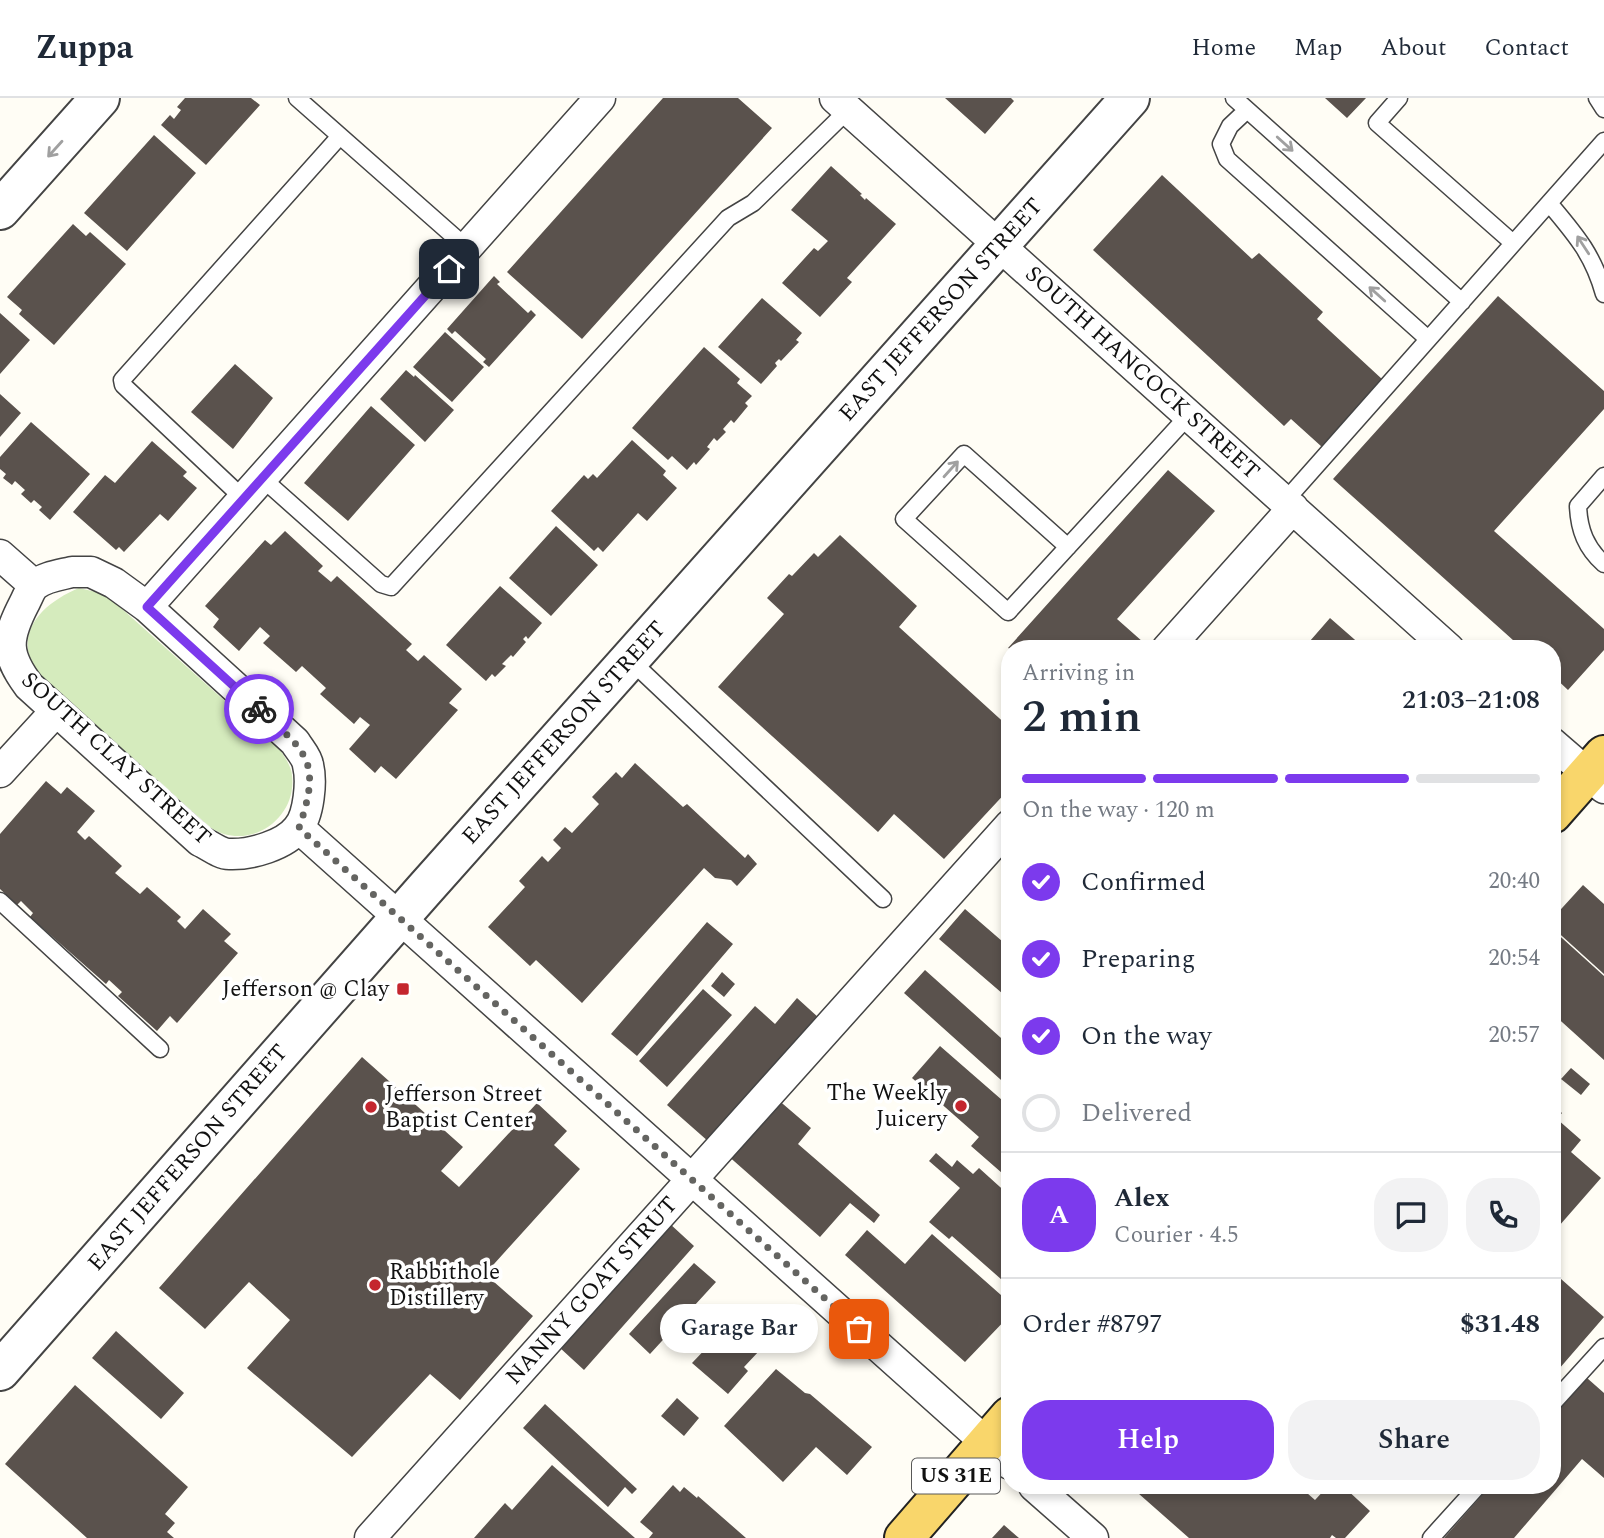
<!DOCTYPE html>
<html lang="en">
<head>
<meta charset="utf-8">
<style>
	:root { --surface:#fff; --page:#f2f2f3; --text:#1f2937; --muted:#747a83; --line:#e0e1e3; --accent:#7c3aed }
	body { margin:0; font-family:Spectral,serif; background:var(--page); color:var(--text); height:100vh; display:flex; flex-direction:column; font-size:26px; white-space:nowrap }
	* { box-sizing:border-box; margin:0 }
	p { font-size:23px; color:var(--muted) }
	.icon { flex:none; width:38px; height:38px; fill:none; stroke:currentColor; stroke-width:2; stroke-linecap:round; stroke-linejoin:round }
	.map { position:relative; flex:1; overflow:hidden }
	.sheet { position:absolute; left:1001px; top:542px; width:560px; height:854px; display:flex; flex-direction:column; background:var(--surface); border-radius:28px; box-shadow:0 4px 10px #0003 }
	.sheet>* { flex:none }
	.pin { position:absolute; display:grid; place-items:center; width:60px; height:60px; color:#fff; margin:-30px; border-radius:14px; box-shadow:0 4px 10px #0006 }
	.courier { position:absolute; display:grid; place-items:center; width:70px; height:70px; margin:-35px; border:5px solid #7c3aed; border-radius:50%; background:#fff; color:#222; box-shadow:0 2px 9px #0007 }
	.bubble { position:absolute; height:49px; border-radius:24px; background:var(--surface); box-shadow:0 4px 10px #0003; font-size:23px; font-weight:600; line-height:49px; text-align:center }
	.head em { font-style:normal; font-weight:600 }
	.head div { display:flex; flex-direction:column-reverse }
	.head { display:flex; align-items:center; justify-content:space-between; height:119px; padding:0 21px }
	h1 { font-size:46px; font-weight:600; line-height:52px }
	.bar { display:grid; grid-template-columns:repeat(4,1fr); gap:10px 7px; align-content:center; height:84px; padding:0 21px }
	.bar i { height:9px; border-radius:5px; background:var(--line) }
	.bar .active { background:var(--accent) }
	.bar p { grid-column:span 4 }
	.line { display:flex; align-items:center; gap:18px; padding:0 21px; border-top:2px solid var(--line) }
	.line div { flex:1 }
	.round { display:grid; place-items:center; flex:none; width:74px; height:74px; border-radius:28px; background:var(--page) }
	ol { padding:0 21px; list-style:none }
	li { display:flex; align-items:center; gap:21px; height:77px }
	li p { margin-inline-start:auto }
	li .icon { padding:7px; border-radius:50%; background:var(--accent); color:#fff; stroke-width:4 }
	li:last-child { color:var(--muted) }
	li i { width:38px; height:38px; border:4px solid var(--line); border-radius:50% }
	.button { display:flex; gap:14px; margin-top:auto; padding:14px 21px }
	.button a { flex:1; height:80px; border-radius:28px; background:var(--accent); color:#fff; font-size:28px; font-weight:600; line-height:80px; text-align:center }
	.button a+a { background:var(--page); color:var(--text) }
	header { display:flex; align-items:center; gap:42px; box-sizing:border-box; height:98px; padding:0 35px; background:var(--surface); border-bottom:2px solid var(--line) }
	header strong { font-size:33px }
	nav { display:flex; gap:38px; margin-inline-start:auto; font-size:24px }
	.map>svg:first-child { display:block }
</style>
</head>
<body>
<header>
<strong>Zuppa</strong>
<nav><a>Home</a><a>Map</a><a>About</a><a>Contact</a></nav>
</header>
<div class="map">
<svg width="1604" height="1440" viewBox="0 0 1604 1440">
	<rect width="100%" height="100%" fill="#fffdf5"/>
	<!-- grass -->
	<path fill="#d5ebbd" d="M79,490L96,494L111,501L281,653C285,660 292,669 292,678C297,721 249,754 211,730L38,577C11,536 41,506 79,490Z"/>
	<!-- building -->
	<path fill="#5a524d" d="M185,0H251L260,7L206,67L161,27L170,17L174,21L181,12L177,9Z
		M663,0H738L772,30L582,241L507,174Z
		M945,0H1011L1014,3L985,36Z
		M1325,0H1366L1347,20Z
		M154,37L196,75L127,153L84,115Z
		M831,68L862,96L860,97L865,102L866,100L896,126L847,180L852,184L820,219L782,185L814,150L818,153L828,143L791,112Z
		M1162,77L1252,161L1259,155L1323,214L1317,221L1383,282L1322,349L1291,321L1284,328L1093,152Z
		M73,126L86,138L90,134L126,166L54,247L19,216L22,212L7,199Z
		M494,178L500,184L497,186L528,215L531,212L536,217L489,269L483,264L486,261L455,233L452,236L447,231Z
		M1498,198L1604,293V311L1494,433L1604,531V552L1568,592L1552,577V551H1523L1333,381Z
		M762,200L802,235L796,242L799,244L781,263L779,261L775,265L777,268L761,286L718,249Z
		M0,215L30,242L0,276Z
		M445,234L484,269L452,304L413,269Z
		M704,249L740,281L737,285L752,298L745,305L748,308L734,325L731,322L723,331L726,334L717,343L714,340L707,349L710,351L696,367L694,364L687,372L672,358L668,362L632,330Z
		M235,266L273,300L233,351L191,314Z
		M406,272L414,279L415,277L454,312L425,344L380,301Z
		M0,296L21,315L0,339Z
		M371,308L415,347L348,423L304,385Z
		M31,324L90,376L50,422L39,412L42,409L34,402L31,405L21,396L25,392L15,383L12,387L3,380L6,376L0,371V359Z
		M632,342L666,373L663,377L677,390L647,423L638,415L603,454L598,449L594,453L551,413L584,377L588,381L593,376L597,380Z
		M152,343L187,374L183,378L197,390L168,423L160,416L124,454L119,449L116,452L73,414L105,377L115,385Z
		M1168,372L1215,413L1117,521L1143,544L1136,551H1010L1008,550Z
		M556,428L598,467L551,518L509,480Z
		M285,433L323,468L318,473L331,484L337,478L412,546L406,552L418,563L424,557L462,591L449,605L458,612L396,681L381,668L375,675L349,651L370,627L360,619L354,626L320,596L326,590L302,568L296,574L263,545L270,538L260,529L239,553L213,529L219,521L205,508L265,442L271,447Z
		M840,437L917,508L899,529L1010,630V676L1007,679L1010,682V690L944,761L894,716L878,734L718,589L784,516L767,500L789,476L792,478L814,455L818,459Z
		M500,488L542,525L528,541L526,538L523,541L526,544L513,559L511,557L502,566L506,568L495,579L492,576L486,583L446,547Z
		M1330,520L1354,541L1365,551H1303Z
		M635,665L683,709L687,706L745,760L748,756L757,766L737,788L731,782L715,780L704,770L582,905L536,862L530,868L488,829L525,789L519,783L542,758L548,764L561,750L553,742L565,729L572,735L599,706L592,699L616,674L622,680Z
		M46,683L61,696L67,689L95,713L77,734L85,742L89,738L122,768L115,775L140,796L147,789L181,819L177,823L185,831L203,811L231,836L224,843L238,855L177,925L170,918L157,933L118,898L122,894L109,882L106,886L30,819L33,815L21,803L17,807L0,791V736Z
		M1583,787L1604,806V876L1552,829V821Z
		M965,811L1010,850V902L939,841Z
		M707,824L733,846L637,958L611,936Z
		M1552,831L1604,878V962L1552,915Z
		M925,872L1010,948V990L904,895Z
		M722,874L735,886L724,899L711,888Z
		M703,891L732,917L667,989L639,963Z
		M797,900L819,920L709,1044L667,1007L755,908L775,926Z
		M940,948L1010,1009V1082L971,1048L979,1039L912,980Z
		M362,959L463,1049L441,1073L459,1089L537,1005L567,1033L554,1047L580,1071L485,1176L533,1218L460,1302L430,1276L352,1359L247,1270L290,1222L249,1184L205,1231L159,1190Z
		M1571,970L1590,986L1581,997L1561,981Z
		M776,1000L811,1030L798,1046L880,1117L874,1125L850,1105L820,1139L726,1056Z
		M1552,1006L1562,1015L1557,1021L1581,1042L1571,1054L1601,1080L1559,1128L1552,1123Z
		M936,1055L952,1069L957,1062L973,1076L979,1070L1010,1098V1189L952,1138L949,1141L929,1124L960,1090L929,1063Z
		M669,1125L694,1148L584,1272L559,1249Z
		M867,1132L905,1166L932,1136L1010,1205V1217L965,1264L845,1157Z
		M694,1165L716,1184L650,1256L629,1236Z
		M1552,1173L1604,1219L1552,1279Z
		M750,1208L777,1234L744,1269L748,1273L728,1296L692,1265L714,1242L717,1244Z
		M116,1233L184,1295L161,1321L92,1260Z
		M776,1271L805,1295L810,1296L872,1349L847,1377L816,1349L783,1384L724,1328Z
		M1587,1280L1604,1295V1380L1582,1361L1514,1440H1444L1490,1388H1552V1318Z
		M75,1287L188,1389L165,1416L175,1425L167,1434L174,1440H87L5,1366Z
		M677,1300L699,1320L684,1338L661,1318Z
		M545,1306L637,1391L632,1396L625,1389L608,1409L523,1330Z
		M552,1367L635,1440H474L505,1405L512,1412Z
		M673,1387L680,1394L684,1389L697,1400L698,1398L746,1440H649L653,1435L640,1424Z
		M1130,1388H1299L1315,1402L1328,1388H1345V1390L1370,1413L1345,1440H1336L1332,1437L1330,1440H1189Z
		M1004,1427L1019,1440H992Z"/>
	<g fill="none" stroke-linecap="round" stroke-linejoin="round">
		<!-- service casing -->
		<g stroke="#444" stroke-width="19">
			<path id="service" d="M297,0L467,150
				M1234,0L1462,204
				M1399,0L1377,25L1513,145
				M1597,0L1604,11
				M1247,12L1230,28L1221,46L1227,61L1428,241
				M1549,105C1575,136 1593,156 1604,196
				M1604,378L1578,408C1579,432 1586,450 1604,466
				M263,381L381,486L391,489L728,120L753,105L848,12
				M245,402L123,287L122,282L340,38
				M1285,403L1604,43
				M1068,449L964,356L904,421L1008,514L1189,317
				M629,561L883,801
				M0,803L160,951
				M1552,1306L1604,1249
				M1431,1440L1478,1388"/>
		</g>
		<!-- minor casing -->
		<g stroke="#444" stroke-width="33">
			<path id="minor" d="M835,0L1449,551
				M0,457L34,487
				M72,474H91L114,485L147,509L295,644C299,651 307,659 308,667C312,683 309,717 298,730C285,747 251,757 229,756C220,756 209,747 200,743L29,588C5,556 6,541 24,506C27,501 30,491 35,487C44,479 60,477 72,474Z
				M147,509L600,0
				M1167,551L1293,410
				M1552,645L1604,690
				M0,674L56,613
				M299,730L1010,1366
				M1034,1388L1093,1440
				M370,1440L1010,727"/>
		</g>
		<!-- tertiary casing -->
		<g stroke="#444" stroke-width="42">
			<path id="tertiary" d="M0,112L100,0
				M0,1273L424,792L1130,0"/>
		</g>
		<!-- primary casing -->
		<g stroke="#222" stroke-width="42">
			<path id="primary" d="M1552,716L1604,657
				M904,1440L1010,1318"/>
		</g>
		<!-- service -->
		<use href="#service" stroke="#fff" stroke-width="16"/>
		<!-- minor -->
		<use href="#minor" stroke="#fff" stroke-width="30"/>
		<!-- tertiary -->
		<use href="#tertiary" stroke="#fff" stroke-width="38"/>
		<!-- primary -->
		<use href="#primary" stroke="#f9d66b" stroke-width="38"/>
	</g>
	<!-- one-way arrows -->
	<defs><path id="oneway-shaft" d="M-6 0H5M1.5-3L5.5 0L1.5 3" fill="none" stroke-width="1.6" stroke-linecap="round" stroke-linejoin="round" transform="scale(1.75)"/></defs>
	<g stroke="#a0a0a0">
		<use href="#oneway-shaft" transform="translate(1285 46) rotate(42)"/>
		<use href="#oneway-shaft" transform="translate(55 51) rotate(132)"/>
		<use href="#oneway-shaft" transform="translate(1583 147) rotate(-123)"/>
		<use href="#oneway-shaft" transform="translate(1377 196) rotate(-138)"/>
		<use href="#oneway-shaft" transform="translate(951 371) rotate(-48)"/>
	</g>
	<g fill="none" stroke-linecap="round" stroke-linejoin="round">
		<!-- done -->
		<path stroke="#646461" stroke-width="7" stroke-dasharray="0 12.6" d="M259,611C307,655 322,662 299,730L859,1231"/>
		<!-- route -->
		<path stroke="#7c3aed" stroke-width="9" d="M259,611L147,509L449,171"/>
	</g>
	<!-- markers -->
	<g fill="#c4262e" stroke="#fff" stroke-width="2.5">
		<rect x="396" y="884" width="14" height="14" rx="3.5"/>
		<circle cx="961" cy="1008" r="7"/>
		<circle cx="371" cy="1009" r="7"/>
		<circle cx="375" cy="1187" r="7"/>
	</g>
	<g text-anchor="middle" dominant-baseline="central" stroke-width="7" stroke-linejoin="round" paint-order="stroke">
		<!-- shield labels -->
		<rect fill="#fff" stroke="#585858" stroke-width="2" x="912" y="1360.5" width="88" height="35" rx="5"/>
		<g font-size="21" font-weight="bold" fill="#111">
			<text x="956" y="1378">US 31E</text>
		</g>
		<!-- street labels -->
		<g font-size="23" fill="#111" stroke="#fff">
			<text transform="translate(941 212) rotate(-48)">EAST JEFFERSON STREET</text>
			<text transform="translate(1142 275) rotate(42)">SOUTH HANCOCK STREET</text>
			<text transform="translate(564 635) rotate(-48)">EAST JEFFERSON STREET</text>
			<text transform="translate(116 661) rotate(42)">SOUTH CLAY STREET</text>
			<text transform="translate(188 1060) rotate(-49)">EAST JEFFERSON STREET</text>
			<text transform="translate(592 1193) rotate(-48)">NANNY GOAT STRUT</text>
		</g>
		<!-- poi labels -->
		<g font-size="23" fill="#111" stroke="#fff" text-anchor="end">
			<text x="389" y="891">Jefferson @ Clay</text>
			<text x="947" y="995">The Weekly<tspan x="947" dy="26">Juicery</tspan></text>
			<text x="385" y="996" text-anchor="start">Jefferson Street<tspan x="385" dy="26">Baptist Center</tspan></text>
			<text x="389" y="1174" text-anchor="start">Rabbithole<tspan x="389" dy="26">Distillery</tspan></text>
		</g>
	</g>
</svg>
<div class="pin" style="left:859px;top:1231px;background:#ea580c"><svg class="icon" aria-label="bag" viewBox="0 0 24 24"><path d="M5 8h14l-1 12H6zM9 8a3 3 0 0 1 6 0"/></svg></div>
<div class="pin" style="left:449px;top:171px;background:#1f2937"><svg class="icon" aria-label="home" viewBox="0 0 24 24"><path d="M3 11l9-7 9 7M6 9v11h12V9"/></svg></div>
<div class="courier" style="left:259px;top:611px"><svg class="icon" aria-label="bike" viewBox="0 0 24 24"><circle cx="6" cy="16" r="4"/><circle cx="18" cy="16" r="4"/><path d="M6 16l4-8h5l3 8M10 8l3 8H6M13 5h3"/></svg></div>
<div class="bubble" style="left:660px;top:1206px;width:158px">Garage Bar</div>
<section class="sheet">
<div class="head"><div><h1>2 min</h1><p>Arriving in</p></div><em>21:03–21:08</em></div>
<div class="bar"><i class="active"></i><i class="active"></i><i class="active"></i><i></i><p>On the way · 120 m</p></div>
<ol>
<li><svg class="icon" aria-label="check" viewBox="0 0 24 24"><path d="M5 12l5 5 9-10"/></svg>Confirmed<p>20:40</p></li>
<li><svg class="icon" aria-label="check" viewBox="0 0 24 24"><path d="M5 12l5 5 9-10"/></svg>Preparing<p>20:54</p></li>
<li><svg class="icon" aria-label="check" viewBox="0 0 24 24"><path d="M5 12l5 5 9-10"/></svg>On the way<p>20:57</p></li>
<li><i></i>Delivered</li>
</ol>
<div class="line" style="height:126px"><b class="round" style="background:var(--accent);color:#fff">A</b><div><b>Alex</b><p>Courier · 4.5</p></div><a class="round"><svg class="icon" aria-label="chat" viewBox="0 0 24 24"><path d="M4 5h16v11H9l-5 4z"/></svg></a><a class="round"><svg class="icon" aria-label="phone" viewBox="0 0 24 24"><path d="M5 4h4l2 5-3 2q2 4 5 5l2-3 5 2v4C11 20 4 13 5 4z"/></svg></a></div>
<div class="line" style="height:91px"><div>Order #8797</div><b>$31.48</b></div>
<div class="button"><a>Help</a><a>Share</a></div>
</section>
</div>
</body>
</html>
